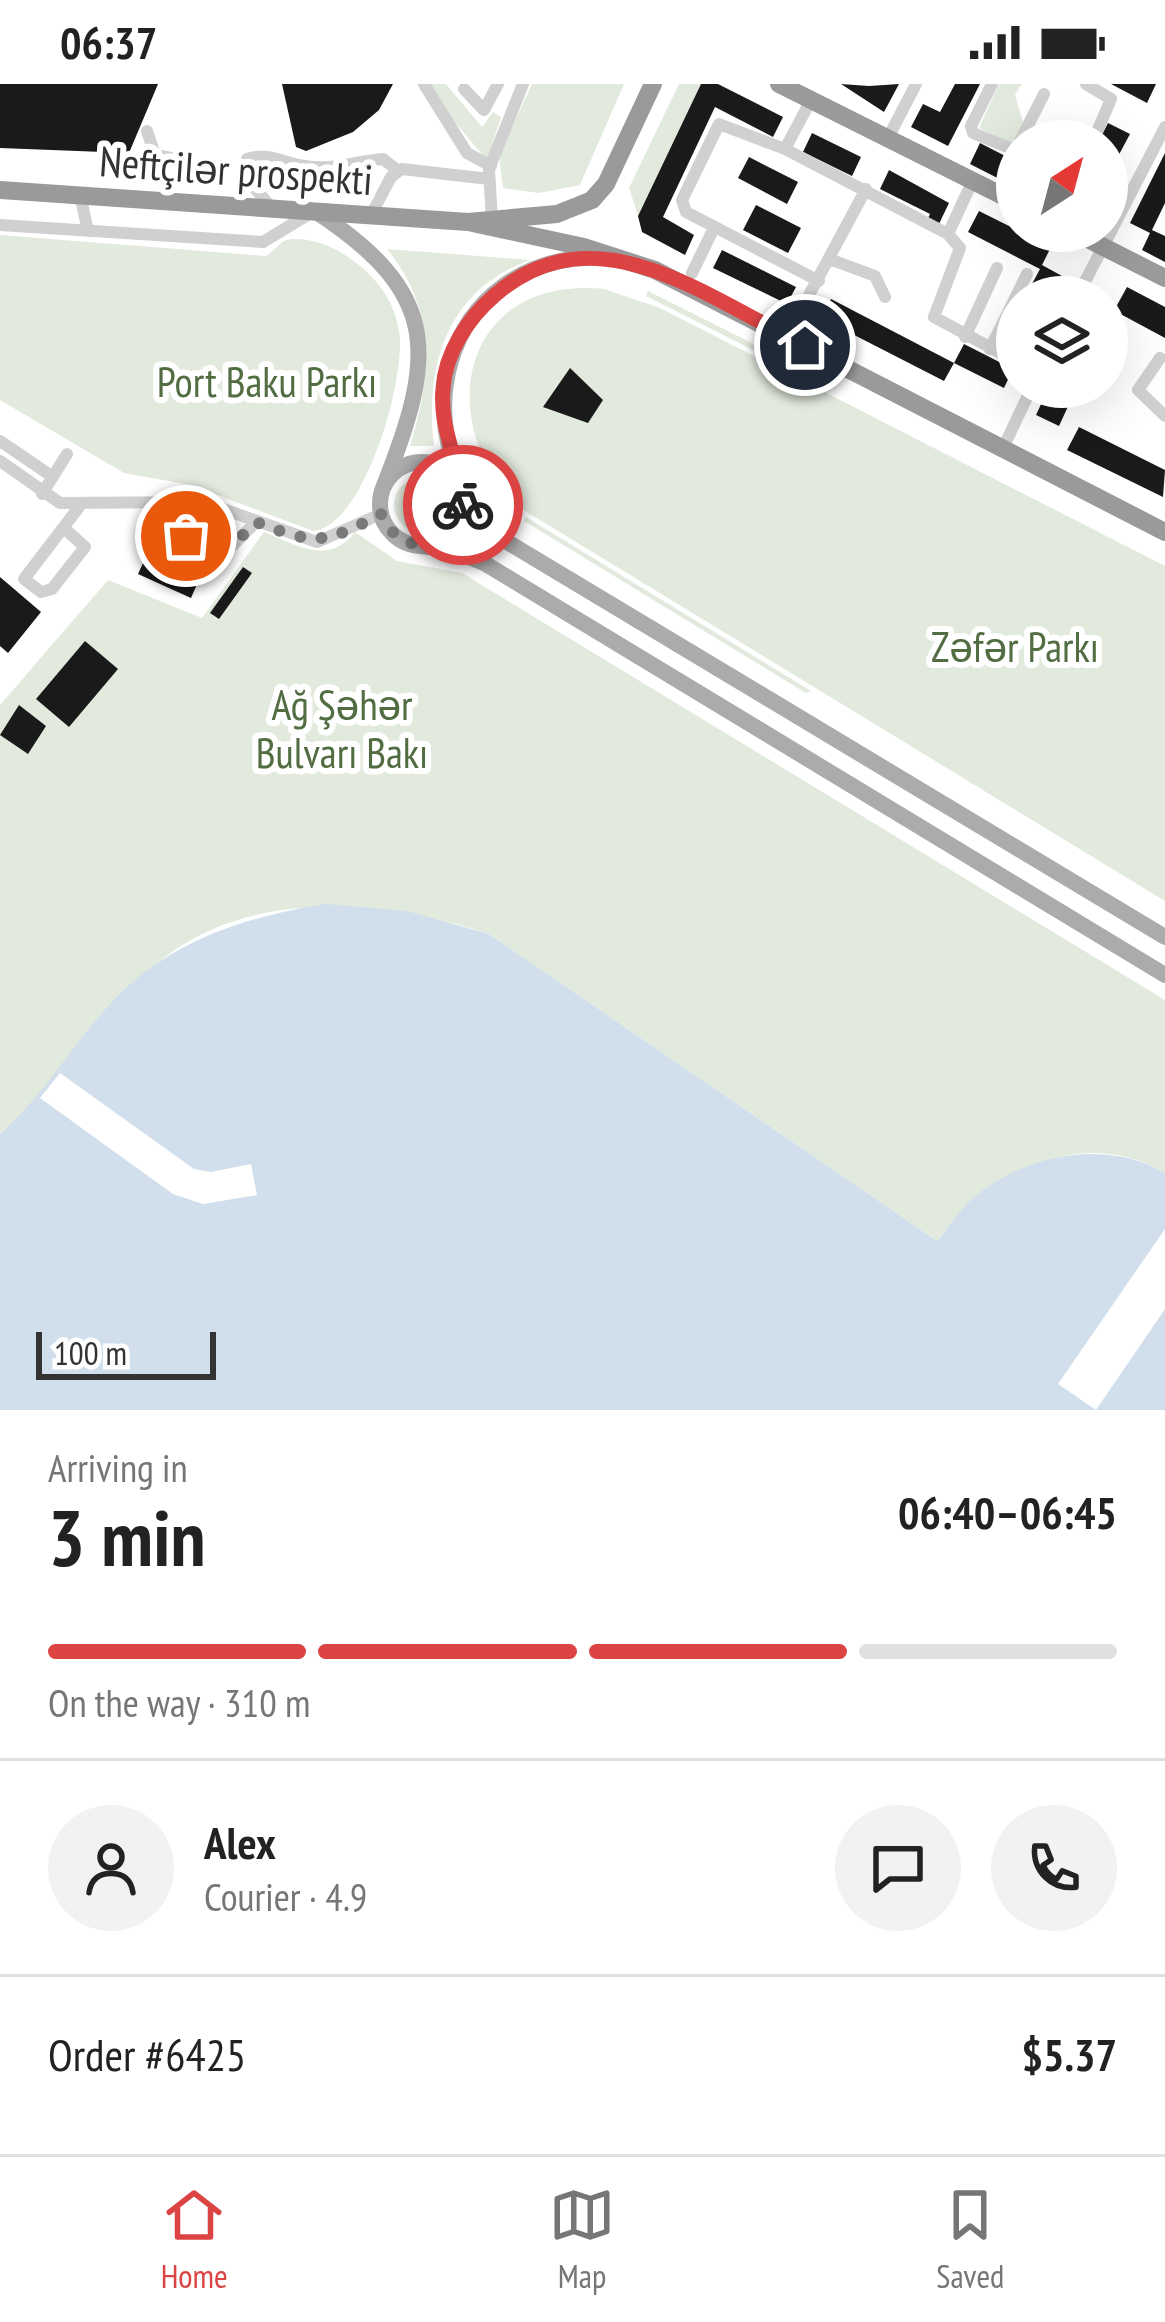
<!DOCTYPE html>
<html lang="en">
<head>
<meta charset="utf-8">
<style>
	:root { --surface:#fff; --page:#f2f2f2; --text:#222; --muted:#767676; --line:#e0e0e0; --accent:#dc4443 }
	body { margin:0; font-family:"PT Sans Narrow",sans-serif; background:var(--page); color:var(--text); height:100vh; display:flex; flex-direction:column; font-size:45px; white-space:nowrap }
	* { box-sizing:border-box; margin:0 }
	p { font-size:39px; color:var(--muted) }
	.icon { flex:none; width:66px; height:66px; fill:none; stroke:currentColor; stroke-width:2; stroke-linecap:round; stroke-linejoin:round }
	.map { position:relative; height:1326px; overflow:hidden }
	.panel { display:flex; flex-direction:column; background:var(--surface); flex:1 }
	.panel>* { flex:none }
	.needle { width:78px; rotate:36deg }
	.controls { position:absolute; left:996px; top:36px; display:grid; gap:24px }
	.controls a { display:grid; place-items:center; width:132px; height:132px; border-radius:50%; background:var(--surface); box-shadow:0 12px 48px #0002; font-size:60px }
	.scale { position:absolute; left:36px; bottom:30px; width:180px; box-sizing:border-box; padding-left:12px; border:6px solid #333; border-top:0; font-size:33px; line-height:42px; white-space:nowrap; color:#333; -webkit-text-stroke:9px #fff; paint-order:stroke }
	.pin { position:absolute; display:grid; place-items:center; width:102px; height:102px; color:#fff; margin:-51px; border:6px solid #fff; border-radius:50%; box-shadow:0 3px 12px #0007 }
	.courier { position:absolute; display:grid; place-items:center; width:120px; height:120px; margin:-60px; border:9px solid #dc4443; border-radius:50%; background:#fff; color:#222; box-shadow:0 3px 15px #0007 }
	.summary em { font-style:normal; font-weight:700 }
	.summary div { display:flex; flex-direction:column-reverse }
	.summary { display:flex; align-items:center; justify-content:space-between; height:204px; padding:0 48px }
	h1 { font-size:78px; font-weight:700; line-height:90px }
	.bar { display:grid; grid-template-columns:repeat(4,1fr); gap:18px 12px; align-content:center; height:144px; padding:0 48px }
	.bar i { height:15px; border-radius:9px; background:var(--line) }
	.bar .current { background:var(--accent) }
	.bar p { grid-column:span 4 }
	.line { display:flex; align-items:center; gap:30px; padding:0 48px; border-top:3px solid var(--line) }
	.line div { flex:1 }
	.round { display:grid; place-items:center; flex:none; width:126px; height:126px; border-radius:63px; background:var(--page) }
	.status { display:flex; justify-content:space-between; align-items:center; height:84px; padding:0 60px; background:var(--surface); direction:ltr }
	.status svg { height:33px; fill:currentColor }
	.tabs { display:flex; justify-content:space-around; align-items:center; height:168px; border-top:3px solid var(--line); background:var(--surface); font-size:33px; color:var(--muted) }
	.tabs a { display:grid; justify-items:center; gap:6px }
	.tabs .current { color:var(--accent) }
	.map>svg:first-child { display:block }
</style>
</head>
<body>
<div class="status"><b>06:37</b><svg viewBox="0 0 49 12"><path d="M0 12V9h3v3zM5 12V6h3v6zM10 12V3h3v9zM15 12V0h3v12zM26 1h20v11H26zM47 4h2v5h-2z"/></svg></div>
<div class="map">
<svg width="1165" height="1326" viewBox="0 0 1165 1326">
	<rect width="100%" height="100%" fill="#fff"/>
	<!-- green -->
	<path fill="#e2e9dd" d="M430,0H446L482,43L493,28L501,33L487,76L441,22Z
		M532,0H624L580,101L539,109L503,104L499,71Z
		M679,0H701L638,131L629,104Z
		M999,0H1022L1015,11L1027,53L1034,57H1017V62L979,44Z
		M0,151L266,172C274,168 279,158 287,156C302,152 328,160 340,168C369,185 394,212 399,247C407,292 365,442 313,447L191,401L124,389L0,316Z
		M387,165L531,176C447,204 424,283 434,362H410C432,289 437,227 387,165Z
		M604,205L660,224L1165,482V817L512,419C432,325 467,192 604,205Z
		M648,207L803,285L801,290L646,212Z
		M394 421a27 27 0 1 1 54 0a27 27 0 1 1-54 0Z
		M526,433L811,607L806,609L524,437Z
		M264,448C297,461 329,482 355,448L397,477L462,489L1165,916V1089C1084,1040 988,1088 937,1157L489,850C382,814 238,802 149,887C96,938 55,1001 0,1050V621L108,496L202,534Z"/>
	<!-- water -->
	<path fill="#d1dfec" d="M326,820L407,827L489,850L937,1157C949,1143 959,1126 973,1114C1024,1070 1107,1054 1165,1089V1326H0V1050C48,1007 71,961 113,917C169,857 247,832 326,820Z"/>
	<!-- pier -->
	<path fill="#fff" d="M60,989L194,1085L211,1088L251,1080L257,1111L203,1120L173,1110L40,1014Z
		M1165,1145V1225L1096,1326L1058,1300Z"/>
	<!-- building -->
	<path fill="#1a1a1a" d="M0,0H158L129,69L0,64Z
		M282,0H393L379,26L353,48L306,67L296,63Z
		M701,0H718L783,33L773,53L715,23L663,133L694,151L685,171L642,148L638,132Z
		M841,0L869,2L899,0L884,28Z
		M955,0H980L948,62L911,43L923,20L940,28Z
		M1111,0H1156L1147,19Z
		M1108,39L1130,50L1107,93V57H1099Z
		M812,49L861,73L852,92L803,68Z
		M980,59L1017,78V104L970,80Z
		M1165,69V119L1152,146L1165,152V178L1142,166L1150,149L1130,139Z
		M749,73L798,98L787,120L738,94Z
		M889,86L949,119L938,142L927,136L930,130L880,105Z
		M756,121L801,144L788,169L743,146Z
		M979,127L1051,163L1042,181L1062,192L1051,213H1025L1040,185L968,148Z
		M722,166L796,203L787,220L713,184Z
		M1127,203L1165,223V254L1113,226L1107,240V218L1116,223Z
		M831,215L954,279L944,297L821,234Z
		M964,260L1013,285L1004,304L954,279Z
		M570,284L603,316L588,339L543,323Z
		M1049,303H1077L1059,342L1036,331Z
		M1079,343L1165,386L1163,413L1067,366Z
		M156,451L208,475L191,514L138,490Z
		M243,483L252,489L219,535L210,529Z
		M0,493L41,528L8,569L0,562Z
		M85,557L118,585L69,643L36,615Z
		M19,621L46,642L28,670L0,651Z"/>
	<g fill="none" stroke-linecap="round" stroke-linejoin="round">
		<!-- minor -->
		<path stroke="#d0d0d0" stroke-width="12" d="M424,0L467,69L491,82
			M992,0L971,42L973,49L1017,67
			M1086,0L1111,15L1093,57
			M464,5L484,26L498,0
			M147,47L155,71L187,77
			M888,54L916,0
			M1020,57L1044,10
			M785,65L811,16
			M80,111L88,147
			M272,124L245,93L247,75C269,68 283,79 305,82C332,87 357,77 383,75L397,86
			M371,131L391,93L402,85L489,95
			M492,137L489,85L523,0
			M0,141L263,158L314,127
			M948,150L973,96
			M832,176L875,192L885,213
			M692,189L713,146
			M819,197L686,128L682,116L719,40L785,65L948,150L960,164L934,233L1017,278
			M1077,213L1165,43
			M787,252L866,105
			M965,253L997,184
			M990,265L1027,190
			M1160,274L1138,306L1165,332
			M0,357L53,393
			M1003,364L1032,303
			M0,377L60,419L203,418L317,458L381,430
			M42,410L67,370
			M160,442L229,465L256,438
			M65,445L85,463L52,505L41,508L24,495L79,423"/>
		<!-- major -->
		<path stroke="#ababab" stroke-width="16" d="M315,127C442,210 436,271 383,404
			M604,173C438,170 393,359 509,459L1165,853
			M380 420a42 42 0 1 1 84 0a42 42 0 1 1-84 0Z
			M420,462L450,465L484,479L1165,891"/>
		<!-- highway -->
		<path stroke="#9a9a9a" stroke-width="18" d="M779,0L1017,119
			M0,106L468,138L557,130L592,116L606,100L653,0
			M468,138L584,163L655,186L1165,448
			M1072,147L1165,194"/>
	</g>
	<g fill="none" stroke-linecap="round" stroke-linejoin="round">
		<!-- done -->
		<path stroke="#7a7a7a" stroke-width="12" stroke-dasharray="0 21.6" d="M186,452L229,465L256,438C317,462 324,460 381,430C394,459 418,468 447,454L463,421"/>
		<!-- route -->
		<path stroke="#dc4443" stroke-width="15" d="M463,421C461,381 439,346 443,305C445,269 468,234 495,211C596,123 708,215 805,261"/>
	</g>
	<g text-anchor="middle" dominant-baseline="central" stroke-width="12" stroke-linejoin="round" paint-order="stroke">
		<!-- street labels -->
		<g font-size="42" fill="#333" stroke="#fff">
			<text transform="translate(236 86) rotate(4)">Neftçilər prospekti</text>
		</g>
		<!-- park labels -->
		<g font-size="42" fill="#526d42" stroke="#fff">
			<text x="267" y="297">Port Baku Parkı</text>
			<text x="1015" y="562">Zəfər Parkı</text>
			<text x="342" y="620">Ağ Şəhər<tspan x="342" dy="48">Bulvarı Bakı</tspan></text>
		</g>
	</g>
</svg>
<div class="controls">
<a><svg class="needle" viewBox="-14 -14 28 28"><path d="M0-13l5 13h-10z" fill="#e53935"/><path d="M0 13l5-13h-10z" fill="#767676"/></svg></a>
<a><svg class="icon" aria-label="layers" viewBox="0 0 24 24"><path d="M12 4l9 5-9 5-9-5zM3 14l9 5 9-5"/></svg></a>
</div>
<div class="scale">100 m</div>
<div class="pin" style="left:186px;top:452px;background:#ea580c"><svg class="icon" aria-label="bag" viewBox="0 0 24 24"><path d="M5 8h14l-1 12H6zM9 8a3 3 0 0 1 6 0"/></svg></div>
<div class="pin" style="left:805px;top:261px;background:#1f2937"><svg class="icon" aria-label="home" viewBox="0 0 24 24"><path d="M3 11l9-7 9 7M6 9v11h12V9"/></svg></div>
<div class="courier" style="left:463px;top:421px"><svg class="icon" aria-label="bike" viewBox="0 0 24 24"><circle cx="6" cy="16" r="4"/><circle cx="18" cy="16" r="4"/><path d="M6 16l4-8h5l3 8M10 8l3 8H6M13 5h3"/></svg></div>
</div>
<section class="panel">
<div class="summary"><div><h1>3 min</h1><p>Arriving in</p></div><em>06:40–06:45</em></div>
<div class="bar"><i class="current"></i><i class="current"></i><i class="current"></i><i></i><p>On the way · 310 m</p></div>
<div class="line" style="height:216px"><a class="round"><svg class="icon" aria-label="person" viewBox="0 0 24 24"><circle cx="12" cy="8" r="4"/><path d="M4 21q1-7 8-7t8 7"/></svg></a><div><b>Alex</b><p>Courier · 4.9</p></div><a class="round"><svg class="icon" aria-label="chat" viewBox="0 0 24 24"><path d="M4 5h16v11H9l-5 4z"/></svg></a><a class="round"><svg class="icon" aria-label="phone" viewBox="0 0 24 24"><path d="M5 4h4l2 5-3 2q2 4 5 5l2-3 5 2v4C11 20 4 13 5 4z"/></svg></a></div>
<div class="line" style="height:156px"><div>Order #6425</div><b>$5.37</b></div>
</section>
<nav class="tabs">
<a class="current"><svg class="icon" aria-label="home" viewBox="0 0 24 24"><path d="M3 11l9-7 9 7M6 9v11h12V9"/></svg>Home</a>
<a><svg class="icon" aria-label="map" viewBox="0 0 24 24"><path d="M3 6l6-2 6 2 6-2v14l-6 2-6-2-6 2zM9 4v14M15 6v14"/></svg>Map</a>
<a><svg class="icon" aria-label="saved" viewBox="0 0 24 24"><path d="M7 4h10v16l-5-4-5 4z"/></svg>Saved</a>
</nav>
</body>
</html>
